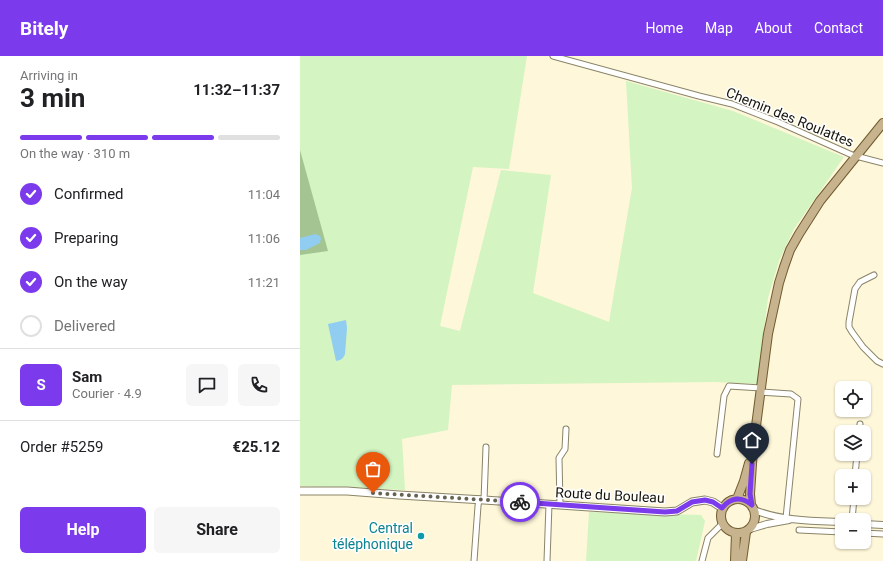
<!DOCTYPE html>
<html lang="en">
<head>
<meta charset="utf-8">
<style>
	:root { --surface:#fff; --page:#f6f6f6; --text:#202124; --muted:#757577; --line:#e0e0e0; --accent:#7c3aed }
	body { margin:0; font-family:Roboto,sans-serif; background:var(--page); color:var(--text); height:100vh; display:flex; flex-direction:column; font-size:15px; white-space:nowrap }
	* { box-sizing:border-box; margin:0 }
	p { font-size:13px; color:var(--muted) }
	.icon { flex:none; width:22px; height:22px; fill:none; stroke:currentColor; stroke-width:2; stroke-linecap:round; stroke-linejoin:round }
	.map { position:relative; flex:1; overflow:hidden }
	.drawer { display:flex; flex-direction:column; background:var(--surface); width:300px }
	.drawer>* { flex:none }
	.controls { position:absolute; left:535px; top:325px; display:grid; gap:8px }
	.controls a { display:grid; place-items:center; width:36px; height:36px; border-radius:6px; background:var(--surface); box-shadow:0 1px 3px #0004; font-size:20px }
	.pin { position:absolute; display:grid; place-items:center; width:34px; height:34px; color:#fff; margin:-41px -17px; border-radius:50% 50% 50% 0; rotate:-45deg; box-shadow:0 0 4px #0007 }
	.pin .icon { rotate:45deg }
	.courier { position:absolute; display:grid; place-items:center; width:40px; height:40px; margin:-20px; border:3px solid #7c3aed; border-radius:50%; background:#fff; color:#222; box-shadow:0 1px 5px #0007 }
	.headline em { font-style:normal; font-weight:700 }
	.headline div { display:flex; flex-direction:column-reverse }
	.headline { display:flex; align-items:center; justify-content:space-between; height:68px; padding:0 20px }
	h1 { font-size:26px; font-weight:700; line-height:30px }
	.bar { display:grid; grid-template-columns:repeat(4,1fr); gap:6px 4px; align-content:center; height:48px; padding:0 20px }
	.bar i { height:5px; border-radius:3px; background:var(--line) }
	.bar .on { background:var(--accent) }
	.bar p { grid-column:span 4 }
	.line { display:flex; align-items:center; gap:10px; padding:0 20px; border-top:1px solid var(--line) }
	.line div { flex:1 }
	.round { display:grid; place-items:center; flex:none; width:42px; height:42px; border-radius:6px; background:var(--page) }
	ol { padding:0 20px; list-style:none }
	li { display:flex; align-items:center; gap:12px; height:44px }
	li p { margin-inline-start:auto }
	li .icon { padding:4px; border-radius:50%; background:var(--accent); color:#fff; stroke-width:4 }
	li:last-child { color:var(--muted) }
	li i { width:22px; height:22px; border:2px solid var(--line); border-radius:50% }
	.primary-button { display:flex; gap:8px; margin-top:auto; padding:8px 20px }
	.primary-button a { flex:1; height:46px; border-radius:6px; background:var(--accent); color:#fff; font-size:16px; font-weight:700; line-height:46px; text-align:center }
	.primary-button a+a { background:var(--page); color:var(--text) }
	header { display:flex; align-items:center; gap:24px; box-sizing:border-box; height:56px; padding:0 20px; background:var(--accent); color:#fff }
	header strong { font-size:19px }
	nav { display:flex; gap:22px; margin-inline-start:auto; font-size:14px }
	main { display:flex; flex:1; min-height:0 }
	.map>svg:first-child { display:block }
</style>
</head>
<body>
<header>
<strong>Bitely</strong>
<nav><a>Home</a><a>Map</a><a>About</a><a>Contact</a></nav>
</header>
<main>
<section class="drawer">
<div class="headline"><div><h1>3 min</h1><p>Arriving in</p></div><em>11:32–11:37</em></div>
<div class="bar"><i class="on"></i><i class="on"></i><i class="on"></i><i></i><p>On the way · 310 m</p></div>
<ol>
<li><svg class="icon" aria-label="check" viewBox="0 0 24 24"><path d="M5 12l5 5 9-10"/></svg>Confirmed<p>11:04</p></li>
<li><svg class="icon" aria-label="check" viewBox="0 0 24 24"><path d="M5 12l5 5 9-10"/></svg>Preparing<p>11:06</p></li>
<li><svg class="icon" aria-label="check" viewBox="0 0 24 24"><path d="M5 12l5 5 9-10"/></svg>On the way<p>11:21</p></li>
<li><i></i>Delivered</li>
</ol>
<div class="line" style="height:72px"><b class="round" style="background:var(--accent);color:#fff">S</b><div><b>Sam</b><p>Courier · 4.9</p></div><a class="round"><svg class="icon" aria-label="chat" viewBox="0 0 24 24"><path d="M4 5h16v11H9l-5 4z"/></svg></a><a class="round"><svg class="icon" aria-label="phone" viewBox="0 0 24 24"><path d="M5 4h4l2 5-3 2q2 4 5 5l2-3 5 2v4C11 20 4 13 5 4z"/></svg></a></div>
<div class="line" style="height:52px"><div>Order #5259</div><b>€25.12</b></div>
<div class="primary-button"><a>Help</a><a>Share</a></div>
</section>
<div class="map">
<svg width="583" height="505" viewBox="0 0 583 505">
	<rect width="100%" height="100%" fill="#fef7d9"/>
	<!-- green -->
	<path fill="#d4f4c2" d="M0,0H227L209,113L173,111L140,270L160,275L201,114L251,119L233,237L309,266L332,132L326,25L433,55L544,101L494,173L479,205L468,242L457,328L415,326L152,329L148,374L102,383L105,434L0,430Z
		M289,456L401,459L405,465L396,505H286Z"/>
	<!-- forest -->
	<path fill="#a4c491" d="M0,94L28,195L0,199Z"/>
	<!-- water -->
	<path fill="#90cdf0" d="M15,178L20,180L21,182L20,187L6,194H0V182Z
		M46,264L47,272L45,298C43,303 41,304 36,305L28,268Z"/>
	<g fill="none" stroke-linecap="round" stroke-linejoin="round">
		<!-- minor casing -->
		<g stroke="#8a8469" stroke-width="7">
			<path id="minor" d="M253,0L399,40L432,48L478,66L552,99L583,107
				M574,219L560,226L555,233L549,266V271L552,276L563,291L577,305L583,308
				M460,336L491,338L498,343L486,462
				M559,376L560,368
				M417,398L424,340L429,330L461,332
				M555,420L557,398
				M184,444L186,391
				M260,449L259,402L265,393L266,373
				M552,464L554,442
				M499,474L542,476
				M564,477L583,478
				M174,505L178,450L179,443
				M247,505L249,448
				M402,505L408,482L422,468"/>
		</g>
		<!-- tertiary casing -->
		<g stroke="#8a8469" stroke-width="8">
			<path id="tertiary" d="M454,454C482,465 513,465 542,466
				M564,468L583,469
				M450,473L467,468L489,464"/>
		</g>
		<!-- secondary casing -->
		<g stroke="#8a8469" stroke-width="9">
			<path id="secondary" d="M0,435H47L99,439L184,444L365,456L377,455L392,446L405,444L413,446L422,452"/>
		</g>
		<!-- primary casing -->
		<g stroke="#715b2e" stroke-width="10">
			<path id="primary" d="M421 460a17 17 0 1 1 34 0a17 17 0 1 1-34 0Z
				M437,443L444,425L449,407
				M451,449L450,438L453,393L468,278L479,227L484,211L490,194L499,178L520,145L583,67
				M435,505L436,477
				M442,505L446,476"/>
		</g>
		<!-- minor -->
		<use href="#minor" stroke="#fff" stroke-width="5"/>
		<!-- tertiary -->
		<use href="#tertiary" stroke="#fff" stroke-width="6"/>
		<!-- secondary -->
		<use href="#secondary" stroke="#fff" stroke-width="7"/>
		<!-- primary -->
		<use href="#primary" stroke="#c7b38e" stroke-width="8"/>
	</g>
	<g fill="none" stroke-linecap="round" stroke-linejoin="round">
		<!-- done -->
		<path stroke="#676352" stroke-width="4" stroke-dasharray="0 7.2" d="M73,437L220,446"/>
		<!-- route -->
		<path stroke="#7c3aed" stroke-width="5" d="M220,446L365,456L377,455L392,446L405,444L413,446L422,452C431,441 441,440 452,449L450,438L452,408"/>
	</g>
	<!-- markers -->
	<circle fill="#0f9aa8" stroke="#fff" stroke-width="1.5" cx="121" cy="480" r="4"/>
	<g text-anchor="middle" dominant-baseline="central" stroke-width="3" stroke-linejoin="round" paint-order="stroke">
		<!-- street labels -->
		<g font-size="14" fill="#161409" stroke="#fff">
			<text transform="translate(490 61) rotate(22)">Chemin des Roulattes</text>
			<text transform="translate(310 439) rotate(3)">Route du Bouleau</text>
		</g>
		<!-- culture labels -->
		<g font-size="14" fill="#0d838f" stroke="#fff" text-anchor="end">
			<text x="113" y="472">Central<tspan x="113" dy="16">téléphonique</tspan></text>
		</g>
	</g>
</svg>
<div class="controls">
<a><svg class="icon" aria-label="locate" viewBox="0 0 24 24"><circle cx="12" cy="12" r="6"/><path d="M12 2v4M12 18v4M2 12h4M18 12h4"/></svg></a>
<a><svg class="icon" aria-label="layers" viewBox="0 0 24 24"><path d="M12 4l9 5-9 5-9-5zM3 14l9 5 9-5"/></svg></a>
<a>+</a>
<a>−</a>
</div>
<div class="pin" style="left:73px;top:437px;background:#ea580c"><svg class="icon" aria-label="bag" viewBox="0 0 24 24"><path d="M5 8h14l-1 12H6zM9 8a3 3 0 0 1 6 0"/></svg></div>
<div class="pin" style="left:452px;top:408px;background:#1f2937"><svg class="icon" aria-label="home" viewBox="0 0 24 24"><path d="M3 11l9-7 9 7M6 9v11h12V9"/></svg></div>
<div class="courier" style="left:220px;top:446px"><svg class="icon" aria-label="bike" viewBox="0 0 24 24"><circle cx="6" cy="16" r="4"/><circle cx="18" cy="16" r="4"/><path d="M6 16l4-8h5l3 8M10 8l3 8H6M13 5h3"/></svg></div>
</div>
</main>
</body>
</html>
